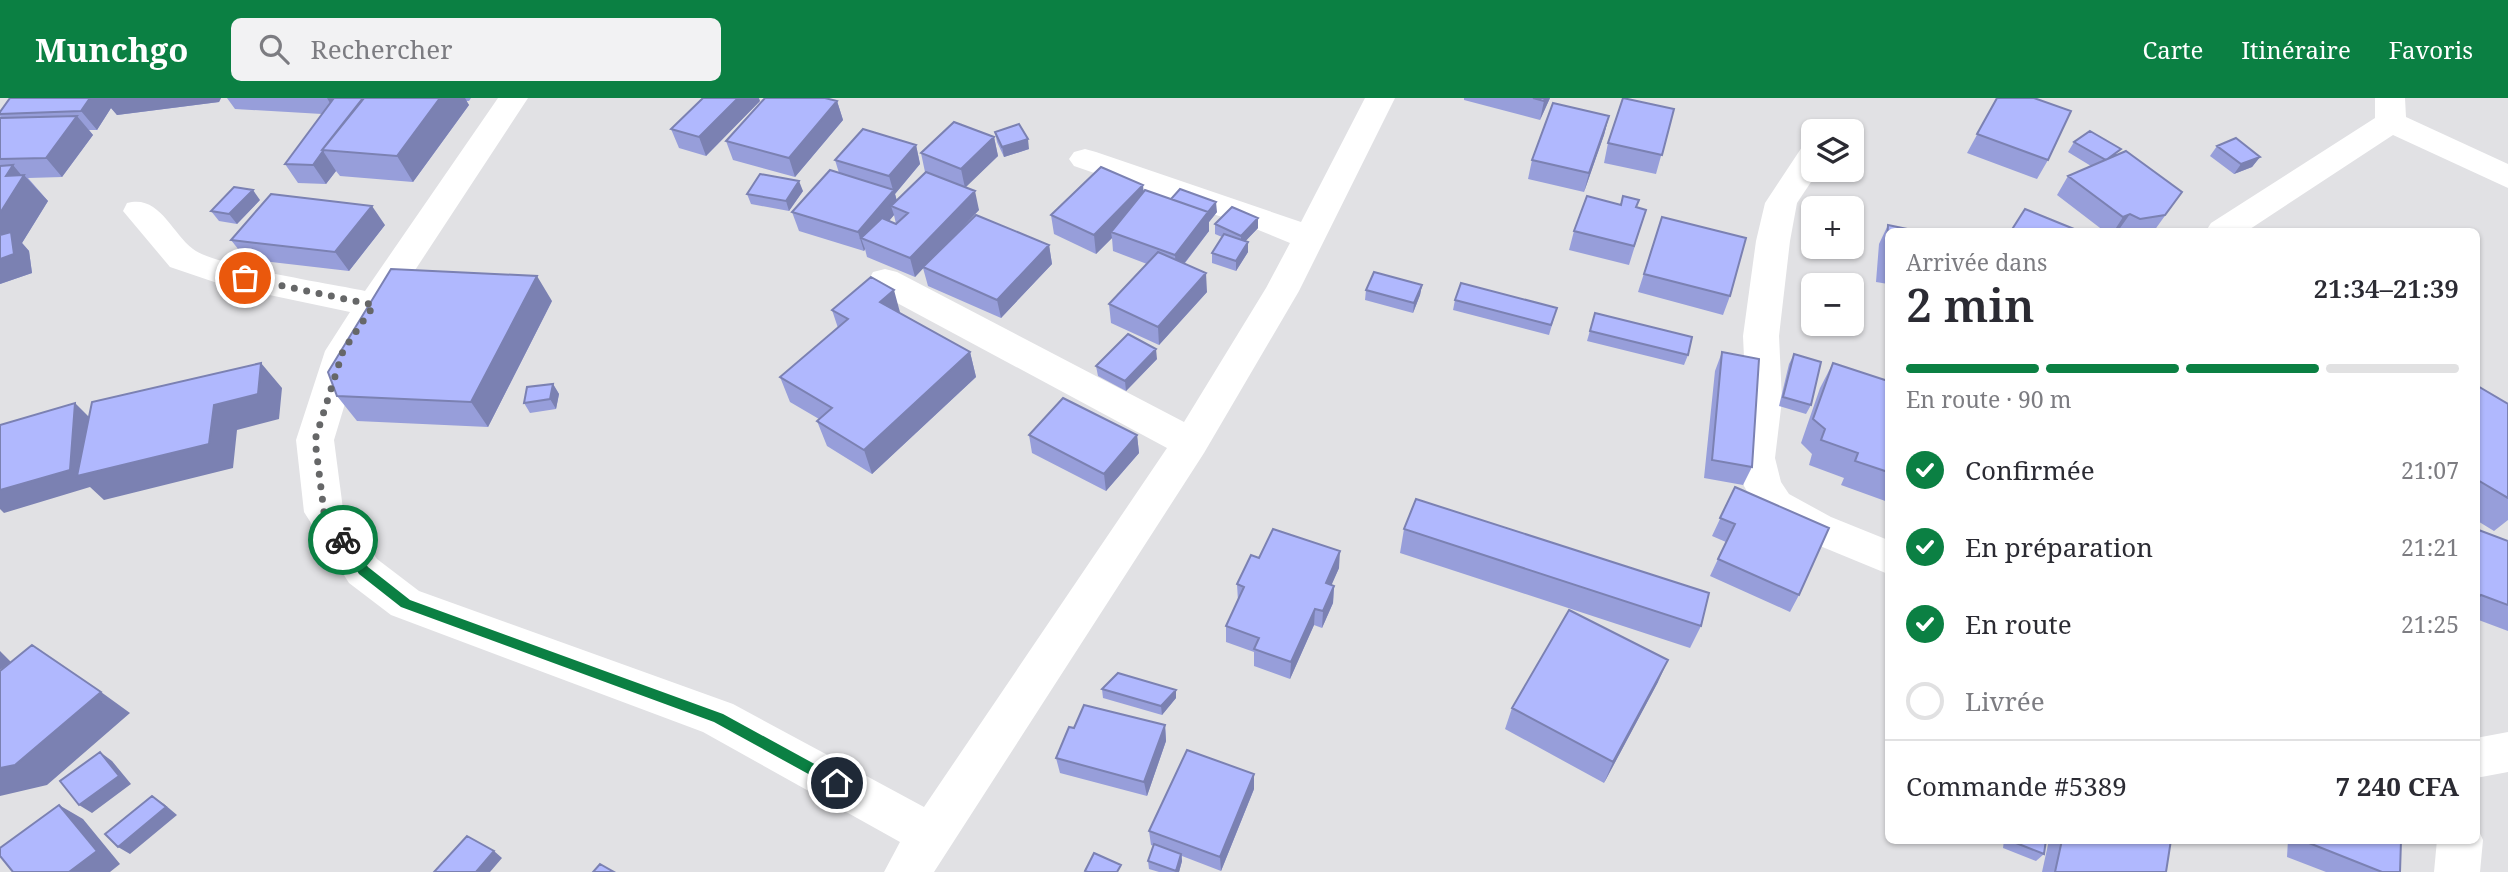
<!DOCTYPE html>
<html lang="fr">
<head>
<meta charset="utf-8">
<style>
	:root { --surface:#fff; --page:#f2f2f3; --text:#2b2b33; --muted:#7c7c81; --line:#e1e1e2; --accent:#0b8043 }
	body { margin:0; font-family:"Noto Serif",serif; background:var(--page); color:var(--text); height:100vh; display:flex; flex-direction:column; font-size:26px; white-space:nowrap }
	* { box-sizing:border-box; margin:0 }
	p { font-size:23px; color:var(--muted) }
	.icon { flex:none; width:38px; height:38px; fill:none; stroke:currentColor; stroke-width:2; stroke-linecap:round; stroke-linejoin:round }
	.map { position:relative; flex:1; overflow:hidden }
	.details { position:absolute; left:1885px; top:130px; width:595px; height:616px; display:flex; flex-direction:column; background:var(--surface); border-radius:10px; box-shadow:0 2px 5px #0004 }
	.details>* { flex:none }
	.buttons { position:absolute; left:1801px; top:21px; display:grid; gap:14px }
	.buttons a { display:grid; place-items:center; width:63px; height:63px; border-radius:10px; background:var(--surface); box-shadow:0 2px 5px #0004; font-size:35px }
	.pin { position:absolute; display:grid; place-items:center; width:60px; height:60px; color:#fff; margin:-30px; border:4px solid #fff; border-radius:50%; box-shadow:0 2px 7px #0007 }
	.courier { position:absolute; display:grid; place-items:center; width:70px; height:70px; margin:-35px; border:5px solid #0b8043; border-radius:50%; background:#fff; color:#222; box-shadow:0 2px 9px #0007 }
	.head em { font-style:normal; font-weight:600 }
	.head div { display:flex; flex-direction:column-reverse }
	.head { display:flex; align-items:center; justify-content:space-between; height:119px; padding:0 21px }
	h1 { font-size:46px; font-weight:600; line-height:52px }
	.bar { display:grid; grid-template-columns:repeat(4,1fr); gap:10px 7px; align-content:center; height:84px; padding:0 21px }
	.bar i { height:9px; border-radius:5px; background:var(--line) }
	.bar .active { background:var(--accent) }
	.bar p { grid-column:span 4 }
	.line { display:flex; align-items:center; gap:18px; padding:0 21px; border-top:2px solid var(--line) }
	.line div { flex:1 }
	ol { padding:0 21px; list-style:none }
	li { display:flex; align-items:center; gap:21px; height:77px }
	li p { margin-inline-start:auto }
	li .icon { padding:7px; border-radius:50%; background:var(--accent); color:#fff; stroke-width:4 }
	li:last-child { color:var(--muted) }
	li i { width:38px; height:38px; border:4px solid var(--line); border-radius:50% }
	header { display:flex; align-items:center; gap:42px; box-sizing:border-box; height:98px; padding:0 35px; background:var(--accent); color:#fff }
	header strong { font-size:33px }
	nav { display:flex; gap:38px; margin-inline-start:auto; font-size:24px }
	.search { width:490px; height:63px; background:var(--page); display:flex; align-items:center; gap:18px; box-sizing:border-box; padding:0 24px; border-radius:10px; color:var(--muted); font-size:26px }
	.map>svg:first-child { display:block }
</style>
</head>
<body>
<header>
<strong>Munchgo</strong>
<div class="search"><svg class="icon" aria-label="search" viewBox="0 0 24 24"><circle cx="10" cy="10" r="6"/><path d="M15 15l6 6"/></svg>Rechercher</div>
<nav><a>Carte</a><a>Itinéraire</a><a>Favoris</a></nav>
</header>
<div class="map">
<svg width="2508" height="774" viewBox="0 0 2508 774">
	<rect width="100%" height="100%" fill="#e1e1e4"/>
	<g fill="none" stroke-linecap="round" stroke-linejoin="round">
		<!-- minor -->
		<path fill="#fff" fill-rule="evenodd" d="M498,0H528L360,256L334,342L343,411L377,461L419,493L733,606L924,709L1167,350L873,192L868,183L873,174L885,171L897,174L1184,324L1266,190L1290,145L1251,129L1074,68L1069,61L1074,54L1085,51L1096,54L1301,124L1365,0H1395L1299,193L1204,355L934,774H884L900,744L703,634L391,517L349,485L304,414L296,342L325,253L350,214L226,188L170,169L123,113L127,105C159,96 171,134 193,151C214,168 332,186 365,193Z
			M2375,0H2405L2406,19L2508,66V90L2393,37L2247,133H2206L2211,125L2375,20Z
			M1813,46V72H1819L1797,105L1790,143L1779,238L1782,302L1775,360L1781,384L1789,396L1831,419L1888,442V476L1803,441L1761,418L1744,388L1737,360L1746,302L1743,238L1756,143L1765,105L1802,49Z
			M2508,634V674L2476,680V640Z
			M2476,727L2483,742L2480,774H2434L2437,742H2476Z"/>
	</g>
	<!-- wall -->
	<path fill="#979eda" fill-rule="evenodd" d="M10,0H221L219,4L117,17L111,10L97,32H89L93,37L62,79L28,80L48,103L22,145L29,153L32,175L0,186V20H1L0,18V14Z
		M227,0H471L469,3H466L469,7L413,84L340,78L336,73L326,86L298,85L285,66L322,16L235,11Z
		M1464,0H1550L1540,22L1464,2Z
		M1997,0L2048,62L2037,81L1967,55Z
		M760,3L706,58L679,50L671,31Z
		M837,3L843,22L795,79L733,62L726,43Z
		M1674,11L1656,76L1604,65L1608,45Z
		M1609,18L1604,37L1584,94L1528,81L1532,62Z
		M995,34L1029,51L1004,59L997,44Z
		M994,39L998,58L965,89L979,112L954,138L1049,147L1052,166L1001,220L928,188L923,170L915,179L867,159L865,151L864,153L799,133L792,114L839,75L835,62L916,47L920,66L895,96L897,103L943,81L925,74L921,55ZM894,117L896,126L889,123Z
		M2074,44L2118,57L2182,94L2154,133H2104L2057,97L2068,78L2091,68L2068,54Z
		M2217,48L2260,59L2252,69L2234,76L2210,58Z
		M803,93L789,113L751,106L747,96Z
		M1144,93L1217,114L1209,124V133L1185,165L1207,194L1159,247L1111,225L1109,206L1147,166L1113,153L1112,140L1096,156L1054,136L1051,117Z
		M260,102L237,126L219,123L211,113Z
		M1621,107L1646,112L1629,167L1569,152L1574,133Z
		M1662,119L1730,198L1723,217L1638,194Z
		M1215,126L1258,130L1245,143L1248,154L1236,173L1212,165V155L1222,139L1215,136Z
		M385,127L349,173L246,161L231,142Z
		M1888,127V186L1876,184L1879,146Z
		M1422,187L1420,197L1413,215L1365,202L1366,192Z
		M1455,202L1557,210L1549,237L1453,212Z
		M552,203L488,329L357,323L337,298Z
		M832,212L900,215L970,254L976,279L872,376L827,348L817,323L819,321L790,304L780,279L838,230Z
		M1595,215L1688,257L1684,267L1587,243Z
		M1722,254L1752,369L1743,387L1704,380L1715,273Z
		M1794,256L1811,307L1806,316L1779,308L1789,266Z
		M1157,261L1126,293L1098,278L1096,268Z
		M1833,265L1888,283V404L1841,387L1844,380L1809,367L1812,356L1801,345L1820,290Z
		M553,286L559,296L556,311L530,315L524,305Z
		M2476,287L2508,306V422L2494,433L2476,422Z
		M1029,337H1137L1139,355L1106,393L1032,355Z
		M1735,389L1799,497L1790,514L1710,478L1726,444L1712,438Z
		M1404,431L1701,528L1690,550L1400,455Z
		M2476,431L2508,443V533L2476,521Z
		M1259,460L1339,470L1331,487L1334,488L1333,505L1322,530L1314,527L1290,581L1254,568V554L1226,544V528L1238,503L1237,486Z
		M1658,584L1604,685L1505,631L1512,610Z
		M1102,591L1176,600L1162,617L1103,600Z
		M1165,627L1166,643L1147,698L1060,675L1056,660L1074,630Z
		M1254,691L1221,773L1182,758V763L1179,774H1159L1149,771L1148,763L1154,748L1151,747L1149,733Z
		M2004,742H2046L2044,756L2036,763L2003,750Z
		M2049,742H2171L2166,774H2042Z
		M2288,742H2401L2400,774H2326L2287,759Z"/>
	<!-- shaded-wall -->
	<path fill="#7b81b2" d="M90,0H221L219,4L117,17L111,10L97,32L81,13Z
		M327,0H350L337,17Z
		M440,0H465L469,7L413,84L397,58Z
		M738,0H759L760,3L706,58L699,39Z
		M1545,0H1550L1540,22L1544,3Z
		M837,3L843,22L795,79L789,60Z
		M77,18L93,37L62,79L46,60Z
		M1609,18L1604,37L1584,94L1589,75Z
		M994,39L998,58L965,90L961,71Z
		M1028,41L1029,51L1004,59L1002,49Z
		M916,47L920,66L895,96L899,111L891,108L894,117L871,144L861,140L865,151L864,153L858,134L893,92L889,78Z
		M323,53L336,73L326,86L313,67Z
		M2260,59L2252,69L2234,76L2241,66Z
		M13,67L23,79L24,77L48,103L22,145L29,153L32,175L0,186V115L6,78Z
		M799,83L803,93L789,113L786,103Z
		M1143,87L1145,106L1111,134L1112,140L1096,156L1094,137Z
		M253,92L260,102L237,126L229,116Z
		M975,93L979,112L915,179L910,160Z
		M1216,104L1217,114L1209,124V133L1176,176L1175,157Z
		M372,108L385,127L349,173L335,154Z
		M2130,116L2118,133H2114L2123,119Z
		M1258,120V130L1241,148V138Z
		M1248,144V154L1236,173V163Z
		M1049,147L1052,166L1001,220L997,202Z
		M1206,175L1207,194L1159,247L1158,229Z
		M537,178L552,203L488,329L471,304Z
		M1422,187L1420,197L1413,215L1414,205Z
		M894,192L901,218L880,204Z
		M1156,251L1157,261L1126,293L1125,283Z
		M970,254L976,279L872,376L864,352Z
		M261,265L282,290L279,321L237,332L233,370L104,402L90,389L4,415L0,411V392L75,305L94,324L214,307Z
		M553,286L559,296L556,311L550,301Z
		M1137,337L1139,355L1106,393L1104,376Z
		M1340,453L1339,470L1325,502L1326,485Z
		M1334,488L1333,505L1322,530L1323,513Z
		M1315,511L1314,527L1290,581L1291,564Z
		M0,553L11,564L0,572Z
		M1668,562L1658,584L1604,685L1613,664Z
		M1176,592V600L1162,617L1161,608Z
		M101,594L130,615L47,687L0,698V670Z
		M1165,627L1166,643L1147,698L1144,684Z
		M100,654L112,663L131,686L92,715L79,707Z
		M1254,676V691L1221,773L1220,759Z
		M152,698L164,706L177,717L130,756L118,749Z
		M59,707L83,721L120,766L110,774H69Z
		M494,753L502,760L490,774H476Z
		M1181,756L1182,763L1179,774H1176Z"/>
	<!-- building -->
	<path fill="#b0b8fe" stroke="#7b81b2" stroke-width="2" d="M10,0H90L81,13L0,16V14Z
		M334,0H363L322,52L323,53L313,67L285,66Z
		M364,0H440L397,58L322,52Z
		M703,0H738L699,39L671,31Z
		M765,0H825L837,3L789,60L726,43Z
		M1533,0H1545L1544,3Z
		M1623,0L1674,11L1662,57L1608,45Z
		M1997,0H2034L2071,13L2048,62L1977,36Z
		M1553,5L1609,18L1589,75L1532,62Z
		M77,18L46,60L0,61V20Z
		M954,24L994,39L961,71L921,55Z
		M1019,26L1028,41L1002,49L995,34Z
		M863,31L916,47L889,78L835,62Z
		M2090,33L2121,51L2106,62L2074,44Z
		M2236,40L2260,59L2241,66L2217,48Z
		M2126,53L2182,94L2165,117L2140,121L2130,116L2123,119L2068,78Z
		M13,67L6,78L24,77L0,115V68Z
		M1101,69L1143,87L1094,137L1051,117Z
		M830,72L894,92L858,134L792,114Z
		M926,74L975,93L910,160L861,140L882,120L896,126L908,115L891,108Z
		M760,76L799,83L786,103L747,96Z
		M234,89L253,92L229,116L211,113Z
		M1180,91L1216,104L1208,114L1171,101Z
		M1145,92L1208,114L1175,157L1111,134Z
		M271,96L372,108L335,154L231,142Z
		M1587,98L1621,107L1623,98L1639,102L1636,109L1646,112L1634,148L1574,133Z
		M1232,109L1258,120L1241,138L1215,126Z
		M2025,111L2079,133H2011Z
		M976,117L1049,147L997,202L923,169Z
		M1662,119L1746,140L1730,198L1644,176Z
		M1888,127L1917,133H1888V165H1886Z
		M11,134L14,156L0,161V137Z
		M1224,136L1248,144L1236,163L1212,155Z
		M1158,154L1206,175L1158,229L1109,206Z
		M391,171L537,178L471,304L337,298L328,274Z
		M1374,174L1422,187L1414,205L1366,192Z
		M871,179L894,192L880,204L970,254L864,352L817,323L832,310L780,279L848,221L832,212Z
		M1461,185L1557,210L1551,227L1455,202Z
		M1595,215L1692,239L1688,257L1590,233Z
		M1128,236L1156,251L1125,283L1096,268Z
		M1722,254L1759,261L1752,369L1712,362Z
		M1794,256L1821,264L1811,307L1783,299Z
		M261,265L258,296L214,307L209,346L77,378L92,304Z
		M1833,265L1888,283V374L1855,363L1858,355L1821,342L1825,331L1813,321Z
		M553,286L550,301L524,305L527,289Z
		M2476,287L2508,306V400L2476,381Z
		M1063,300L1137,337L1104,376L1029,337Z
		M75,305L70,372L0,392V327Z
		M1735,389L1829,430L1799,497L1718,461L1735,426L1720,420Z
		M1416,401L1709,495L1701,528L1404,431Z
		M1273,431L1340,453L1326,485L1334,488L1323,513L1315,511L1291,564L1254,551L1259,540L1226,528L1244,489L1237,486L1251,457L1259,460Z
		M2476,431L2508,443V507L2481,497L2476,501Z
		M1569,512L1668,562L1613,664L1512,610Z
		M32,547L101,594L15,667L0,670V573Z
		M1118,575L1176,592L1161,608L1102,591Z
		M1084,607L1165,627L1144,684L1056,660L1069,629L1074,630Z
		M1187,652L1254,676L1220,759L1149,733Z
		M100,654L119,678L79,707L60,683Z
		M152,698L166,709L118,749L105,736Z
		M59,707L97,753L69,774H13L0,758V750Z
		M467,738L494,753L476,774H434Z
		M2011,742H2046L2044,756L2011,743Z
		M2062,742H2171L2166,774H2055Z
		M2309,742H2401L2400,774H2382L2309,745Z
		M1154,746L1181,756L1176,773L1148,763Z
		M1094,755L1121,767L1117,774H1088L1085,773Z
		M600,766L614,774H593Z"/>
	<!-- route -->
	<path fill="#0b8043" d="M343,437L347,438L368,469L410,502L723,616L842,681V689H832L714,624L401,509L359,476L337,442Z"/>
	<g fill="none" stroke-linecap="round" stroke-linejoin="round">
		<!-- done -->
		<path stroke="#666768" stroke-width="7" stroke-dasharray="0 12.6" d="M245,180L374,207L343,253L315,342L324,414L343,442"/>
	</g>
</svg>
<div class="buttons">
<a><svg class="icon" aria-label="layers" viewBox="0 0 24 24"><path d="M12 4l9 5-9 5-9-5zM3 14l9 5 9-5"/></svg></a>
<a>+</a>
<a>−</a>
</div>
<div class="pin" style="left:245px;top:180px;background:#ea580c"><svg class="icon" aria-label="bag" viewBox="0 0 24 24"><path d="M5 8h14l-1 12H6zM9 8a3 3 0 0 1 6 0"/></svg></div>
<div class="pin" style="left:837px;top:685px;background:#1f2937"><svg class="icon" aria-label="home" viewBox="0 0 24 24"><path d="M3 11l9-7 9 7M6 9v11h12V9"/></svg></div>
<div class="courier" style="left:343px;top:442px"><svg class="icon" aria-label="bike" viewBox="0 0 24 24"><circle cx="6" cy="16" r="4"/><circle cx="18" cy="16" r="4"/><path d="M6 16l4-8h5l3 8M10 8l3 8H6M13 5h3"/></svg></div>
<section class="details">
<div class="head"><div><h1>2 min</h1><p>Arrivée dans</p></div><em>21:34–21:39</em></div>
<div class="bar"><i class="active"></i><i class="active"></i><i class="active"></i><i></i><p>En route · 90 m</p></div>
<ol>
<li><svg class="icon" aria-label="check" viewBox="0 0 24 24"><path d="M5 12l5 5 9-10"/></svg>Confirmée<p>21:07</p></li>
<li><svg class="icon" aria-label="check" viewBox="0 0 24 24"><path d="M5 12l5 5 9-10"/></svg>En préparation<p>21:21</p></li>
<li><svg class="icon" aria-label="check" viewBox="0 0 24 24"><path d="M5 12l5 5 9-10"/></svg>En route<p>21:25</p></li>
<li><i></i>Livrée</li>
</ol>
<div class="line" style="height:91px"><div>Commande #5389</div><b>7 240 CFA</b></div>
</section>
</div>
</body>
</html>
